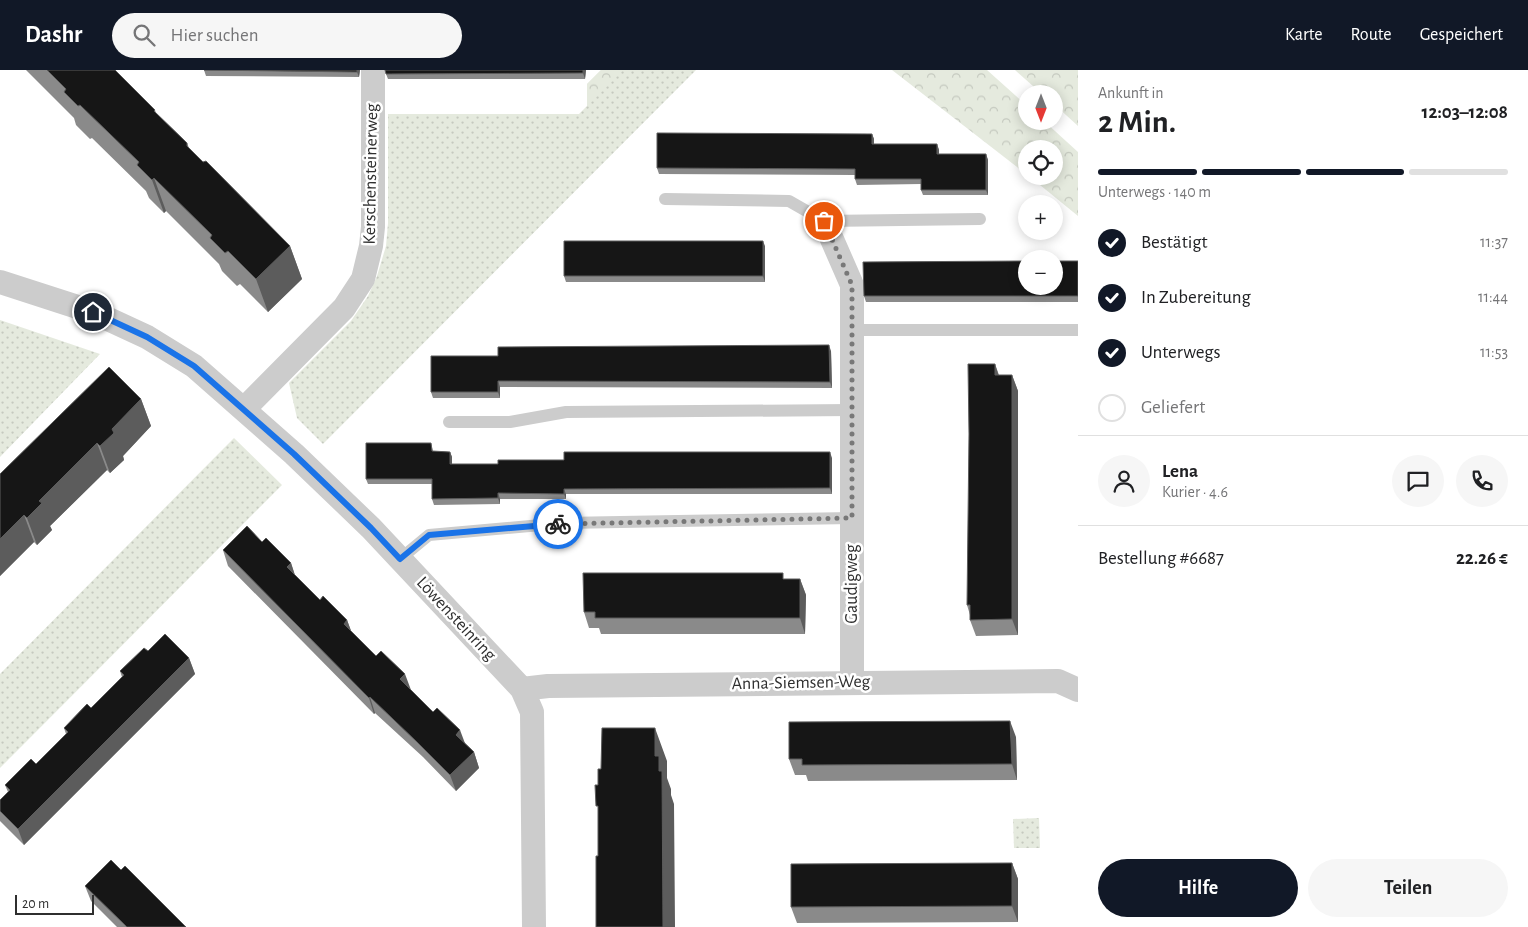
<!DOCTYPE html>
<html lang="de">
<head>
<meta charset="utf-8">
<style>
	:root { --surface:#fff; --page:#f6f6f6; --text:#202124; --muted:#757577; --line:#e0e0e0; --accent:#111827 }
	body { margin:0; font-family:"Alegreya Sans",sans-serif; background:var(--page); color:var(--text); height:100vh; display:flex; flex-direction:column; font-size:19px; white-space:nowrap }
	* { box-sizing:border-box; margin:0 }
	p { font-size:16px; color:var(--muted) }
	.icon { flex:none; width:28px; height:28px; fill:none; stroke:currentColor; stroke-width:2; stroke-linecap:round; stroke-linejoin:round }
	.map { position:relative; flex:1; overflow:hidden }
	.drawer { display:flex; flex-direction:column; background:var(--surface); width:450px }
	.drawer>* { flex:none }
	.needle { width:32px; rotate:180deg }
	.buttons { position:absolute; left:1018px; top:15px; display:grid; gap:10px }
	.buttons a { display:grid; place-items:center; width:45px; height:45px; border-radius:50%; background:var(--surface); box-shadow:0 2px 12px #0003; font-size:25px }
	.scale { position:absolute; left:15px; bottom:12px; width:79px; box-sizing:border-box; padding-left:5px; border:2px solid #2f2f2f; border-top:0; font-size:14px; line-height:18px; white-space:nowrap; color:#2f2f2f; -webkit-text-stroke:4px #fff; paint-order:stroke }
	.pin { position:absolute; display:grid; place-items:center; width:42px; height:42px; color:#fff; margin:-21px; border:2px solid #fff; border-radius:50%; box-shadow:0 1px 5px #0007 }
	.courier { position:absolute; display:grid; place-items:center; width:50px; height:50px; margin:-25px; border:4px solid #1a73e8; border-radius:50%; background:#fff; color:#222; box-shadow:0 1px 6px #0007 }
	.headline em { font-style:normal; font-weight:600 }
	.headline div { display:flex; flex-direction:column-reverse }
	.headline { display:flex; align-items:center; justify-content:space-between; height:85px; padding:0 20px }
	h1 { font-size:32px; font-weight:600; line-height:38px }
	.bar { display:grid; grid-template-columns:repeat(4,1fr); gap:8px 5px; align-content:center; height:60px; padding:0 20px }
	.bar i { height:6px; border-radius:4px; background:var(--line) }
	.bar .active { background:var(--accent) }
	.bar p { grid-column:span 4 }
	.line { display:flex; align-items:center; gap:12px; padding:0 20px; border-top:1px solid var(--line) }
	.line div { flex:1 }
	.round { display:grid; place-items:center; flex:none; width:52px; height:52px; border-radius:26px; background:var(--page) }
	ol { padding:0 20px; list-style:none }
	li { display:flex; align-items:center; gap:15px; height:55px }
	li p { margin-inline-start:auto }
	li .icon { padding:5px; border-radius:50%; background:var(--accent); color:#fff; stroke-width:4 }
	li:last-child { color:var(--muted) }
	li i { width:28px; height:28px; border:2px solid var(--line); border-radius:50% }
	.cta { display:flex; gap:10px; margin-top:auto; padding:10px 20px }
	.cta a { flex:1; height:58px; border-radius:30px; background:var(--accent); color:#fff; font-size:20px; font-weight:600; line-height:58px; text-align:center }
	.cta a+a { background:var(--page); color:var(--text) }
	header { display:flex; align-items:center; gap:30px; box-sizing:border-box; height:70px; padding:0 25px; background:var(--accent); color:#fff }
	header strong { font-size:24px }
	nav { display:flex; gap:28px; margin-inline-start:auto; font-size:18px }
	.search { width:350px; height:45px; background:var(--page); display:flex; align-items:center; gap:12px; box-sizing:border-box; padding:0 18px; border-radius:28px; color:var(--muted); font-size:19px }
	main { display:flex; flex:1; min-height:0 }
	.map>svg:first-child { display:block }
</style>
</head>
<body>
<header>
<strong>Dashr</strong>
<div class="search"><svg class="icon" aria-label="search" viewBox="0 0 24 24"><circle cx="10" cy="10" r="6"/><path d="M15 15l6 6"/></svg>Hier suchen</div>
<nav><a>Karte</a><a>Route</a><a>Gespeichert</a></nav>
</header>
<main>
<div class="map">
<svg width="1078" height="857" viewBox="0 0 1078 857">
	<defs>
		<pattern id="green-dots" width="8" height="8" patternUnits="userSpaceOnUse" patternTransform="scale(1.25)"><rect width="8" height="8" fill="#e5eade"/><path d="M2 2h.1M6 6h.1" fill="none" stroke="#c5c9bf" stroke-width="1.8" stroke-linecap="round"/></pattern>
		<pattern id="forest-crowns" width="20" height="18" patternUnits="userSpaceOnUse" patternTransform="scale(1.25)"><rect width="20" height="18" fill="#e5eade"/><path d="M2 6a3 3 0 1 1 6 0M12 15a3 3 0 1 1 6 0" fill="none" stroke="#c5c9bf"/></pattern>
	</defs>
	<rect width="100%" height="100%" fill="#fff"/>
	<!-- green -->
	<path fill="url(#green-dots)" d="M601,0H696L323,374L297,348L289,313L351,251L368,226L377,206L386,176L388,153V44H579L587,36V14Z
		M0,250L100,284L0,387Z
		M234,368L282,415L0,698V604Z
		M1039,748L1040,778H1014L1013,749Z"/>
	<!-- forest -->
	<path fill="url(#forest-crowns)" d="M601,0H623L587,36V14Z
		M892,0H987L1026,35V51H1044L1078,82V146L1029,106H1054V79H1026V104Z
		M1015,0H1078V56L1054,34V24H1042Z"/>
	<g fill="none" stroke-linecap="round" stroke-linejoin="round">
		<!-- lane -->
		<path stroke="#ccc" stroke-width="12" d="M665,129L789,131L824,151L980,149
			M852,260H1078
			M449,352H510L566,342L852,340
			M400,489L429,465L563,453L852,448"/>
		<!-- street -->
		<path stroke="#ccc" stroke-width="24" d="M824,151L852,215V613
			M0,212L93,242L147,267L194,296L294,384L371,458L522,619L532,642L534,857
			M244,339L344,238L363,209L371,176L373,157V0
			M522,619L548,616L1058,611L1078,620"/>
	</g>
	<!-- wall -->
	<path fill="#8a8a8a" d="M26,0H115L155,40L156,43L187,73L189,78L290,176L302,209L268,242L240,214L237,216L222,201L219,194L166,141L164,143L149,128L146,121L92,68L90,69L76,55L74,48Z
		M204,0H360L359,7L206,6Z
		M586,0L585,9H388L386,4Z
		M872,64L874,69V74H937L939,80V84H986L988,90V125H923L921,120V114L857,115L855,109V105L659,104L657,98Z
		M765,176V212H566L564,206Z
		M1078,191V232H866L864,226Z
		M831,281L832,318L500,317V328H433L431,322L498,286Z
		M995,294L999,305H1012L1018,321V565L976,566L970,550V545L967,535Z
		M141,329L151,356L123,386L124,390L110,403L107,400L50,456L52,460L37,475L34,472L0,506V404Z
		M431,373L433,381L450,382L452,387V394H498L564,390L832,388V424H566V429H500V434L434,435L432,429V414H368L366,409Z
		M262,472L291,493L295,505L320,530L347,550L351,561L474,682L479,698L456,721L423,687L375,643L374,644L228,496L223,480Z
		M785,509H800L806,525L805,564H601L599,558H589L584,542Z
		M148,581L189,588L195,604L24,775L0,751V730L8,722L5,715L36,694L66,664L64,658L91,638L122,607L120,601Z
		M1016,667L1017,710L808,711L806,705H795L789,689Z
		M1012,793L1018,809V852L797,853L791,837Z
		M121,800L186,857H117L91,831L85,816Z"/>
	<!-- shaded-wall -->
	<path fill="#5c5c5c" d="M357,0H360L359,7L357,2Z
		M583,0H586L585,9L583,3Z
		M872,64L874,69V80L872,74Z
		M937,74L939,80V90L937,84Z
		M986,84L988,90V125L986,120Z
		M154,108L166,141L164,143L152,110Z
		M763,171L765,176V212L763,206Z
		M290,176L302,209L268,242L256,209Z
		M829,275L831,281L832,318L830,312Z
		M995,294L1000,310L995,305Z
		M1012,305L1018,321V565L1012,549Z
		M498,311L500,317V328L498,322Z
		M141,329L151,356L123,386L124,390L110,403L100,376L112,359Z
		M97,373L107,400L50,456L52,460L37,475L27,448L39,431Z
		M450,382L452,387V399L450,394Z
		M830,382L832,388V424L830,418Z
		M564,419L566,424V429L564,424Z
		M498,423L500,429V434L498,428Z
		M24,445L34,472L0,506V469Z
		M291,493L296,509L287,497Z
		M800,509L806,525L805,564L800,548Z
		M347,550L353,566L344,554Z
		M189,588L195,604L24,775L18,759Z
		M405,604L411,620L400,609Z
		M370,627L375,643L374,644L369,628Z
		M1010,651L1016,667L1017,710L1012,694Z
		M655,658L667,691V708L671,719V725L674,734L675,857H663L655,686Z
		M460,660L466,676L456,665Z
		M474,682L479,698L456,721L450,705Z
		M1012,793L1018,809V852L1012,836Z"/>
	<!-- building -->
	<path fill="#161616" stroke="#5c5c5c" d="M47,0H115L155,40L154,41L187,73V76L203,92L206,91L290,176L256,209L228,181L225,183L210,168L212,165L154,108L152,110L137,95L139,92L80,35L78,36L64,22L66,19Z
		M204,0H357V2Z
		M385,0H583V3L386,4Z
		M657,63L872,64V74H937V84H986V120H921V109H855V99L657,98Z
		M564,171H763V206H564Z
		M1026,191V216H1054V191H1078V226H864L863,192Z
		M829,275L830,312L498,311V322H431V286H498V277Z
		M968,294H995V305H1012V549L970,550V535H967L969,364Z
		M109,297L141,329L112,359L114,363L100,376L97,373L39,431L42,433L27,448L24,445L0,469V404Z
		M366,373H431L432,381L450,382V394H498V390H564V382H830V418L564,419V424L498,423V428L432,429V409H366Z
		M247,456L262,472L266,468L291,493L287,497L320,530L323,526L347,550L344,554L376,586L381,581L405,604L400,609L433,642L437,638L460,660L456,665L474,682L450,705L417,672L370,627L369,628L223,480Z
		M583,503H783V509H800V548H595V542H584Z
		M165,564L189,588L18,759L0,741V730L10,720L5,715L31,689L36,694L68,662L64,658L87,634L91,638L124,605L120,601L144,578L148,581Z
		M1010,651L1012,694L802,695V689H789V652Z
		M602,658H655V686H659V701H662L663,857H596V786H598V736H596L595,715H598V699H601Z
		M111,790L121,800L125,796L186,857H127L85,816Z
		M1012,793V836L791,837V794Z"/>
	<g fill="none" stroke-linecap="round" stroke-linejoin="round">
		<!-- done -->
		<path stroke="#787878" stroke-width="5" stroke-dasharray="0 9" d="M558,454L852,448V215L824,151"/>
		<!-- route -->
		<path stroke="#1a73e8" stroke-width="6" d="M93,242L147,267L194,296L294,384L371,458L400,489L429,465L558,454"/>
	</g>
	<g text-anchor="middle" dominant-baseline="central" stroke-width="5" stroke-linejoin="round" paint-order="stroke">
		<!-- street labels -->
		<g font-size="18" fill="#2f2f2f" stroke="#fff">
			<text transform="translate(371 104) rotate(-89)">Kerschensteinerweg</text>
			<text transform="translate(852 514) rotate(-90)">Gaudigweg</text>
			<text transform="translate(456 549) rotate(47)">Löwensteinring</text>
			<text transform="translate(801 613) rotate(-1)">Anna-Siemsen-Weg</text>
		</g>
	</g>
</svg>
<div class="buttons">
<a><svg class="needle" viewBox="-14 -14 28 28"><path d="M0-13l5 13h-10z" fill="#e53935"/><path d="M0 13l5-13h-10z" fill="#757577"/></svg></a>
<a><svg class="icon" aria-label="locate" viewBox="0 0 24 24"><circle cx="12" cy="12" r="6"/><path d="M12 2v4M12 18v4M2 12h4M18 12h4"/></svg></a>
<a>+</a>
<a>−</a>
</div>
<div class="scale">20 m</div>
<div class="pin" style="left:824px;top:151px;background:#ea580c"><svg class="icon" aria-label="bag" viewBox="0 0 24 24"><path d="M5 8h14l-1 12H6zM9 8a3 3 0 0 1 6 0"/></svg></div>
<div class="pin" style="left:93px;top:242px;background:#1f2937"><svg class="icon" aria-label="home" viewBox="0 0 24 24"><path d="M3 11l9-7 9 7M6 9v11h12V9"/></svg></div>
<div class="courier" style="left:558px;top:454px"><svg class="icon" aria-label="bike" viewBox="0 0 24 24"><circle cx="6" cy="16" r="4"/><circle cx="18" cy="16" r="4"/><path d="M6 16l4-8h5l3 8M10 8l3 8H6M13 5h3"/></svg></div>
</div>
<section class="drawer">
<div class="headline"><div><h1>2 Min.</h1><p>Ankunft in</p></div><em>12:03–12:08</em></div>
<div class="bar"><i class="active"></i><i class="active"></i><i class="active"></i><i></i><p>Unterwegs · 140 m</p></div>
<ol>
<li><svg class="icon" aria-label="check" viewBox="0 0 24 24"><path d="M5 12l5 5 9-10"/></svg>Bestätigt<p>11:37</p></li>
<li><svg class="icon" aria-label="check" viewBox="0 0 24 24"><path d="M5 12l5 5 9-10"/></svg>In Zubereitung<p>11:44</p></li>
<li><svg class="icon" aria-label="check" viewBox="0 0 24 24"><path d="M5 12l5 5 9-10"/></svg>Unterwegs<p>11:53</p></li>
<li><i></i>Geliefert</li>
</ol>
<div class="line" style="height:90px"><a class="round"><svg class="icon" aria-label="person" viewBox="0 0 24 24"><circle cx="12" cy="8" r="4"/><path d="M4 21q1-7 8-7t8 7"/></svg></a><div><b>Lena</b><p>Kurier · 4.6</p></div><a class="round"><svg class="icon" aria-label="chat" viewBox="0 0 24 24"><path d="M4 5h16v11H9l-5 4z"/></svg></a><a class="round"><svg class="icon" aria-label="phone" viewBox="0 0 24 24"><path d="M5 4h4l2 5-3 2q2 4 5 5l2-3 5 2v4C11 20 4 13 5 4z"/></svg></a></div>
<div class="line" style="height:65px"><div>Bestellung #6687</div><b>22.26 €</b></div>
<div class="cta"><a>Hilfe</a><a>Teilen</a></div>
</section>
</main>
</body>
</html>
